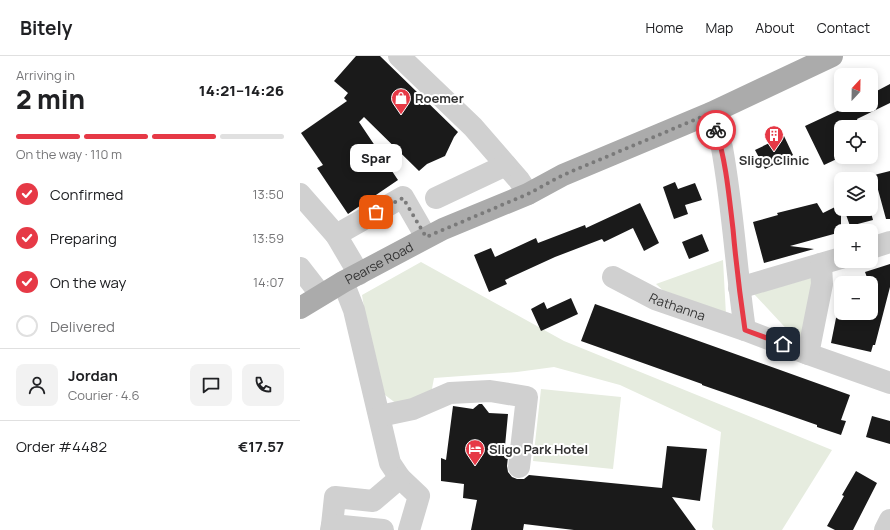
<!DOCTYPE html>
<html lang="en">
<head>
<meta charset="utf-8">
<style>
	:root { --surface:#fff; --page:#f2f2f2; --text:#202124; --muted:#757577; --line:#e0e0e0; --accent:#e63946 }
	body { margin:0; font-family:Manrope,sans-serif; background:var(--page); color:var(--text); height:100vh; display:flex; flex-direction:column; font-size:15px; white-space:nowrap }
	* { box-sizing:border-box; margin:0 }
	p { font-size:13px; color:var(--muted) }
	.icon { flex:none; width:22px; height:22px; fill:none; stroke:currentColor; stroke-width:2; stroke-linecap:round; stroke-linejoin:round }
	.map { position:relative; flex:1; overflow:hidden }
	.side { display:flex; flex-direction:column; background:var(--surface); width:300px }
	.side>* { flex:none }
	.needle { width:26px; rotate:22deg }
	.buttons { position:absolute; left:534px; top:12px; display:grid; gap:8px }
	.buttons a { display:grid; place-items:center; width:44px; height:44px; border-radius:8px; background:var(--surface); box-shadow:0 2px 10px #0003; font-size:20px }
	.pin { position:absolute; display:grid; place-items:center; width:34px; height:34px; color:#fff; margin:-17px; border-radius:8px; box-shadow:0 2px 6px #0006 }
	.courier { position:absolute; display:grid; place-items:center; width:40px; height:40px; margin:-20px; border:3px solid #e63946; border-radius:50%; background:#fff; color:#222; box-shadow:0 1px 5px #0007 }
	.bubble { position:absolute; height:28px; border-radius:8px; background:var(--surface); box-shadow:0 2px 10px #0003; font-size:13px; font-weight:800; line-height:28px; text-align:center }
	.head em { font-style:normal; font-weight:800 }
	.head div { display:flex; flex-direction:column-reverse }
	.head { display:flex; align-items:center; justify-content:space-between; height:68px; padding:0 16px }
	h1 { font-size:26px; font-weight:800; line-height:30px }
	.bar { display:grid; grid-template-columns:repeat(4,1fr); gap:6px 4px; align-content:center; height:48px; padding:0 16px }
	.bar i { height:5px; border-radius:3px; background:var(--line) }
	.bar .selected { background:var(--accent) }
	.bar p { grid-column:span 4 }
	.line { display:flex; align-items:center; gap:10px; padding:0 16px; border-top:1px solid var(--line) }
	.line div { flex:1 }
	.round { display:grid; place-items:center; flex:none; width:42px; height:42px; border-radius:8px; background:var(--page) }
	ol { padding:0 16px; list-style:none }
	li { display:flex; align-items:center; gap:12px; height:44px }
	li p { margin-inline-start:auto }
	li .icon { padding:4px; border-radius:50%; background:var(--accent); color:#fff; stroke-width:4 }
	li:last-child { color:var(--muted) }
	li i { width:22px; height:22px; border:2px solid var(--line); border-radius:50% }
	header { display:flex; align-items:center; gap:24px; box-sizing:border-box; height:56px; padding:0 20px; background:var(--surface); border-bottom:1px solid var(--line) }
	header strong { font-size:19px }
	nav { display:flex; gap:22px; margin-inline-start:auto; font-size:14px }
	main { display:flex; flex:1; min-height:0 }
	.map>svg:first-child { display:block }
</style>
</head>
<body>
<header>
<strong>Bitely</strong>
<nav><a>Home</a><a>Map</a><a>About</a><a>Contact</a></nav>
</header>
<main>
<section class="side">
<div class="head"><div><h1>2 min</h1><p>Arriving in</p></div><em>14:21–14:26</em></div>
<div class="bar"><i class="selected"></i><i class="selected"></i><i class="selected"></i><i></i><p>On the way · 110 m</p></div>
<ol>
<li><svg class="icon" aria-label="check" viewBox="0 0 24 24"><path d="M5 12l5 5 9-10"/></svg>Confirmed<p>13:50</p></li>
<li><svg class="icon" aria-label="check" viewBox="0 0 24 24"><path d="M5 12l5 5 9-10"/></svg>Preparing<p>13:59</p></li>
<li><svg class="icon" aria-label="check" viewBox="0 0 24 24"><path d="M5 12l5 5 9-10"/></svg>On the way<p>14:07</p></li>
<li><i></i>Delivered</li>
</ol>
<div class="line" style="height:72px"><a class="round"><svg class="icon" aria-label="person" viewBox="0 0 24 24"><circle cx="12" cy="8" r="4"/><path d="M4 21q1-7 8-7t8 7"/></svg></a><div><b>Jordan</b><p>Courier · 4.6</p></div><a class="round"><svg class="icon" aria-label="chat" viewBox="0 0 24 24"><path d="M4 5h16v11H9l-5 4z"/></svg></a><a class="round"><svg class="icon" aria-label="phone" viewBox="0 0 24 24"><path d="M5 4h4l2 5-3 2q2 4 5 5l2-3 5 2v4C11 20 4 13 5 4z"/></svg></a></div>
<div class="line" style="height:52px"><div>Order #4482</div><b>€17.57</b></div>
</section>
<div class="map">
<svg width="590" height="474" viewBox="0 0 590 474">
	<rect width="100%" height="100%" fill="#fff"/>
	<!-- green -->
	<path fill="#e6ecdf" d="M423,204L426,259L368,239L356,228Z
		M121,206L264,285L532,394L482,474H414L412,471L421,376L320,329L254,311L217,316L134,322L131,338L97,348L77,333L62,239Z
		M514,221L502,280L499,283L494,281L454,238Z
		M241,333L321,341L313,413L233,405Z"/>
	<!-- building -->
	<path fill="#1a1a1a" d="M56,0H80L158,76L154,81L145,100L127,108L119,115L64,61L59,66L98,124L48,158L17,112L23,109L1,77L47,45L44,42L48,37L34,25Z
		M590,28V47L557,63L558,66L547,71H541V101L524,109L505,70L550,49H571V38Z
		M484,80L493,99L465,113L455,94Z
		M590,115V163H586L574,119Z
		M375,126L378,133L395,127L402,144L385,149L388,158L374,163L363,131Z
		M340,147L359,187L344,195L333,172L304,186L302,183L255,201L205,224L207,228L189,236L174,199L191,192L195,201L236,182L238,187L285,169L286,172Z
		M517,147L523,157L541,148V172L540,173L541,176L490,190L514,193L464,207L453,166L478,159L477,157Z
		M544,153H570L573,164L550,170Z
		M402,178L409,195L389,203L382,186Z
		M590,208V231L575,289H573L571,296L531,287L537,257H571V227H569L565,216Z
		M271,242L278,258L241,275L231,253L244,246L247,253Z
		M295,248L550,339L541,364L546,365L541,379L517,371V369L402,329V328L281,285Z
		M179,348H182L189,357L208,358L205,390L209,391L207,410L208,416L212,421L217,423H224L229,419L362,432L367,390L407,393L400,445L372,441L396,474H274L224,468L223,474H171L177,444L163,442L164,428L141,425V402L146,404L153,350L173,353Z
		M572,360L590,365V388L566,381Z
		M556,415L577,427L553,474H535L527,470L544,440L542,439Z"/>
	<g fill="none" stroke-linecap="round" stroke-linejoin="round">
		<!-- minor -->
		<g stroke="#d0d0d0" stroke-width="22">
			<path d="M99,0L173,71L219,124L228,138"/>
			<path d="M411,57C414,68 419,80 422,92C433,152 436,213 445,274"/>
			<path d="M0,138L36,179"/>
			<path d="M136,142L206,109"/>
			<path d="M571,192L590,186"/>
			<path d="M0,212L21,239"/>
			<path d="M59,218L36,179L103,141L126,181"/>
			<path id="s1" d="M313,221L355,243L445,274L508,298L590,327"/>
			<path d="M43,226L54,254L90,407L100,422L119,440L109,474"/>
			<path d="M439,232L541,202"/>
			<path d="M508,298L522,228L521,208"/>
			<path d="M80,360L113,353L150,337L190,335L227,341L219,411"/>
			<path d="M32,469L35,441L73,445L100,422"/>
			<path d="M31,474L32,469L83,474"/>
			<path d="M585,474L590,464"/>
		</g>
		<!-- major -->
		<path stroke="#ababab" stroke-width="22" id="s2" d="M0,252L43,226L143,173L228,138L263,119L411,57L532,0"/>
	</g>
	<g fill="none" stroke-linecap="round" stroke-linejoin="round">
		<!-- done -->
		<path stroke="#7a7a7a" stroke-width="4" stroke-dasharray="0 7.2" d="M76,156L103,142L126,181L228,138L263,119L411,57L416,74"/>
		<!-- route -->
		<path stroke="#e63946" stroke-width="5" d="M416,74C426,105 429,140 433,173C436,207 440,240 445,274L483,288"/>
	</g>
	<!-- icons -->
	<defs>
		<g id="shop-pin" transform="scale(1)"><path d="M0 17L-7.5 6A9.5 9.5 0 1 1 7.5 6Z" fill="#e63946" stroke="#fff"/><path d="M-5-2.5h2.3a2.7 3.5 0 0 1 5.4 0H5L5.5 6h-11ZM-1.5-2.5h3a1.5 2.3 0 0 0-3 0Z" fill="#fff"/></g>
		<g id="building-pin" transform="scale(1)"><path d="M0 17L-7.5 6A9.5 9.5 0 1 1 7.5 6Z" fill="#e63946" stroke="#fff"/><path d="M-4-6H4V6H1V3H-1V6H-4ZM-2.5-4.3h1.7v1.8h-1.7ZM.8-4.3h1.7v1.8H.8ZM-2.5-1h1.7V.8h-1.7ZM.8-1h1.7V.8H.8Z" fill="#fff"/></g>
		<g id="hotel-pin" transform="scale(1)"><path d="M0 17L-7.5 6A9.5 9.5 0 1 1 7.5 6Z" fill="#e63946" stroke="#fff"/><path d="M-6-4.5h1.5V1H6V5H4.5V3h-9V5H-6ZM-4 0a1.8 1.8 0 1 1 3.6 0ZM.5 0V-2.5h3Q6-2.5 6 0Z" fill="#fff"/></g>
	</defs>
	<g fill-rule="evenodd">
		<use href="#shop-pin" x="101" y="42"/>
		<use href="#building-pin" x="474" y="79"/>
		<use href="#hotel-pin" x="175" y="393"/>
	</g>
	<g text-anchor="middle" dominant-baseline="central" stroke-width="4" stroke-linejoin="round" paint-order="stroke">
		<!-- poi labels -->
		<g font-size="13" font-weight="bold" fill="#333" stroke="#fff" text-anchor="start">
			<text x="115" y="42">Roemer</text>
			<text x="474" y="104" text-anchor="middle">Sligo Clinic</text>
			<text x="189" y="393">Sligo Park Hotel</text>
		</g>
		<!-- street labels -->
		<g font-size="13" fill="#333" stroke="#fff">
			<text stroke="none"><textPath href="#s2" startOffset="91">Pearse Road</textPath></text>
			<text stroke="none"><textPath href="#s1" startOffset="71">Rathanna</textPath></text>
		</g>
	</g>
</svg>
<div class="buttons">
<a><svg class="needle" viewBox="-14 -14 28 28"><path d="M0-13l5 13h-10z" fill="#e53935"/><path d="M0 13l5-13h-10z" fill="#757577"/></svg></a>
<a><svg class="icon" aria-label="locate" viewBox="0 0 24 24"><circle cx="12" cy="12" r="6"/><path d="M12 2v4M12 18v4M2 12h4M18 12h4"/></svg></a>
<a><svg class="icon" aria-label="layers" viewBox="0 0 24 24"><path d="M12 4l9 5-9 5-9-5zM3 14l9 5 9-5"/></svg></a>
<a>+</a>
<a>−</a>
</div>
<div class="pin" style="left:76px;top:156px;background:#ea580c"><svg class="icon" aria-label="bag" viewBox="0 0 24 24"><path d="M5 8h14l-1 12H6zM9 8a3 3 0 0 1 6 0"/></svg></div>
<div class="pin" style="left:483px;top:288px;background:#1f2937"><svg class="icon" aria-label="home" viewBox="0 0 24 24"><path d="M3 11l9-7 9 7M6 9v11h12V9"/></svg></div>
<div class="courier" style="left:416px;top:74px"><svg class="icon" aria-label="bike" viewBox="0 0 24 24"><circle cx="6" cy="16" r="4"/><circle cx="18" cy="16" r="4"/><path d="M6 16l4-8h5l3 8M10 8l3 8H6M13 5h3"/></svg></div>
<div class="bubble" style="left:50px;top:88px;width:52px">Spar</div>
</div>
</main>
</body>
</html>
